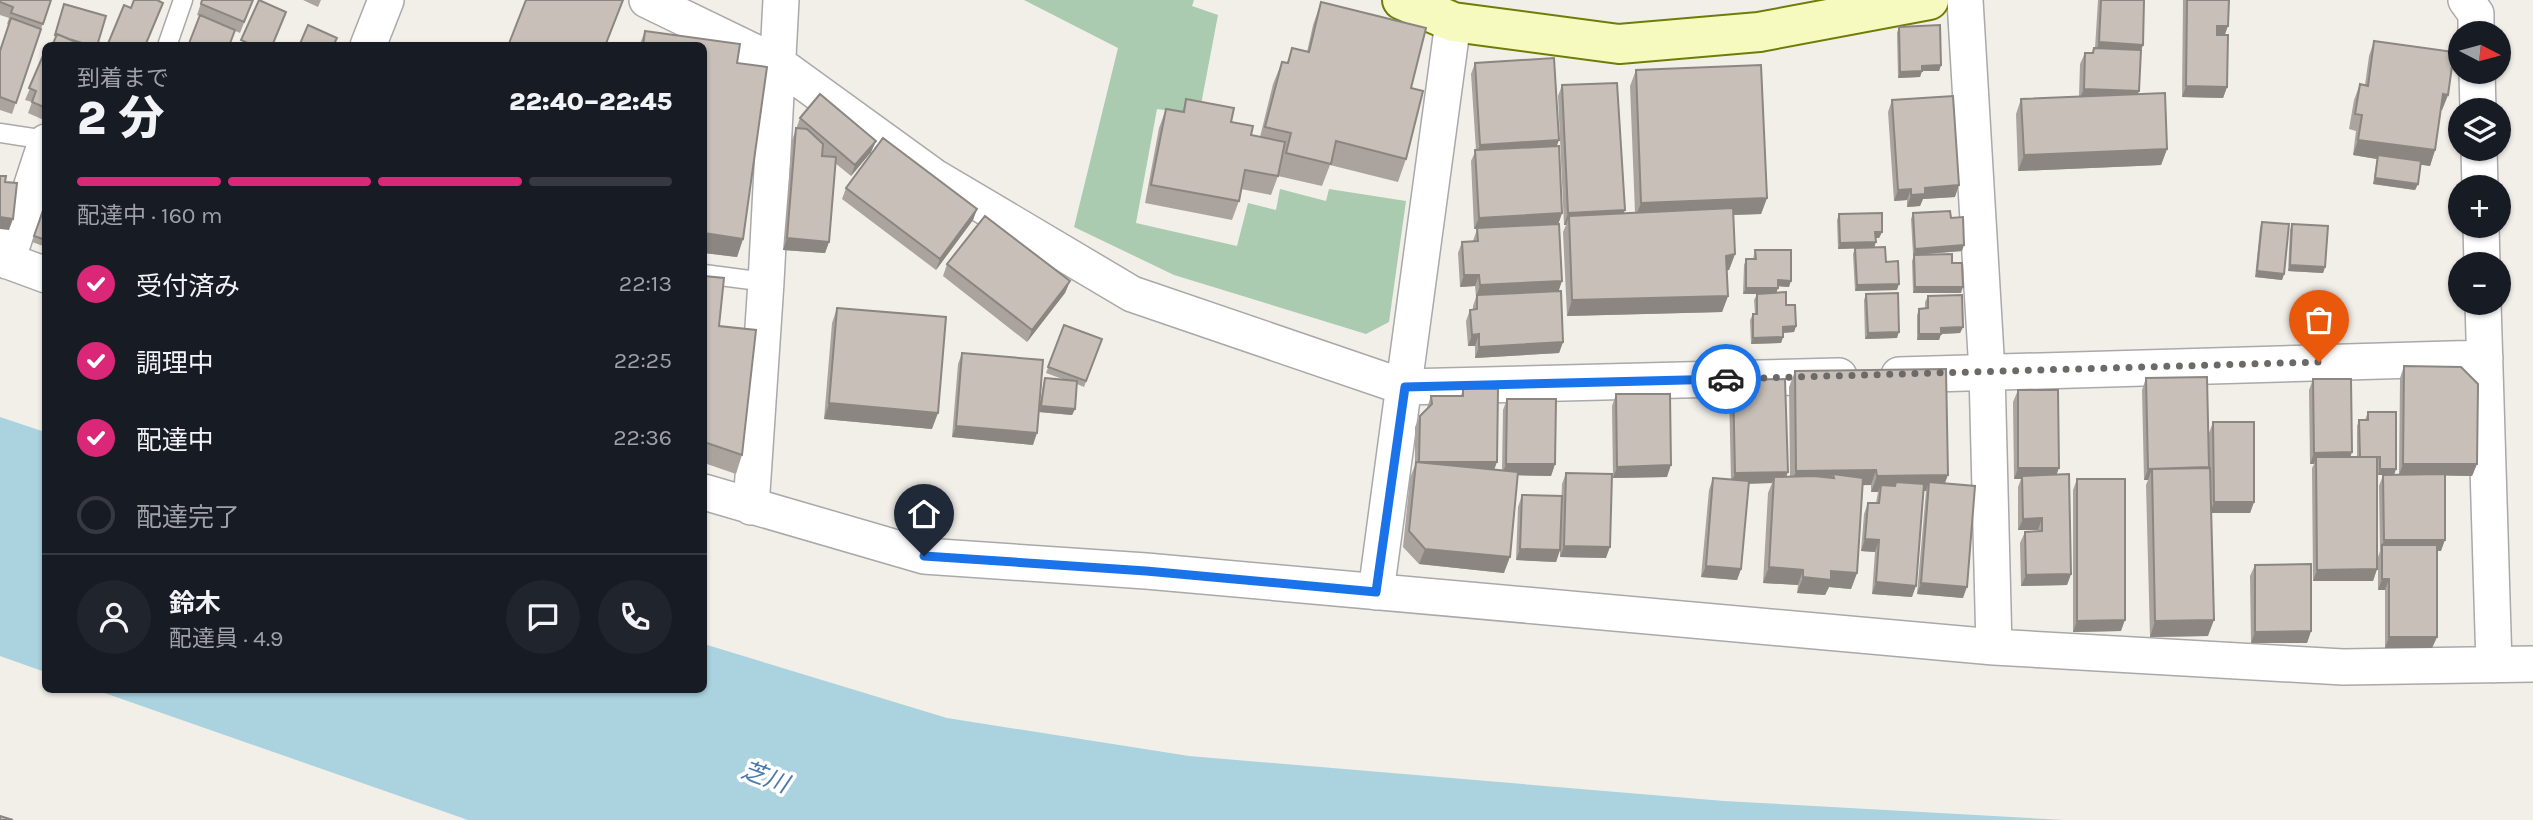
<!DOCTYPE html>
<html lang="ja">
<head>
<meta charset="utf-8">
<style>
	:root { --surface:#171b24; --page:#20242c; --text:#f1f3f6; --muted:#9ea1a6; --line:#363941; --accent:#db2777 }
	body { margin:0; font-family:Karla,"Noto Sans JP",sans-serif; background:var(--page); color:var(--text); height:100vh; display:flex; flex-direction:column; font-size:26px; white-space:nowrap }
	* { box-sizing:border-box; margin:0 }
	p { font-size:23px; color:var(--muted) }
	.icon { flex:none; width:38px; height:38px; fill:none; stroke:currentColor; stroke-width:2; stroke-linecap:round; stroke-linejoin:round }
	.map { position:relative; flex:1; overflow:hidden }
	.sheet { position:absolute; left:42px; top:42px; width:665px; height:651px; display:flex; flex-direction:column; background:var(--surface); border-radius:10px; box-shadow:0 2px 5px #0004 }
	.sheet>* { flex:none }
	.needle { width:46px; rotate:96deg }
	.buttons { position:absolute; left:2448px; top:21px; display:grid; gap:14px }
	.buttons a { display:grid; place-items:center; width:63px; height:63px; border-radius:50%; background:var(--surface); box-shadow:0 2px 5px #0004; font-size:35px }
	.pin { position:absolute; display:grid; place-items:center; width:60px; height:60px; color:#fff; margin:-72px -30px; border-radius:50% 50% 50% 0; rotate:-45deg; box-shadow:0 0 7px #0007 }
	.pin .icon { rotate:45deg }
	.courier { position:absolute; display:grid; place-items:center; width:70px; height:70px; margin:-35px; border:5px solid #1a73e8; border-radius:50%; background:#fff; color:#222; box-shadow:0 2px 9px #0007 }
	.summary em { font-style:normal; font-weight:800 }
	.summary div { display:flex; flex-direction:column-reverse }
	.summary { display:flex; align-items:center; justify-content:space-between; height:119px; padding:0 35px }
	h1 { font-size:46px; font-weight:800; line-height:52px }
	.bar { display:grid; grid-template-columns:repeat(4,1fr); gap:10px 7px; align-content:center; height:84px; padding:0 35px }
	.bar i { height:9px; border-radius:5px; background:var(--line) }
	.bar .selected { background:var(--accent) }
	.bar p { grid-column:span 4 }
	.line { display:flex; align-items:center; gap:18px; padding:0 35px; border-top:2px solid var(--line) }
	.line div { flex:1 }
	.round { display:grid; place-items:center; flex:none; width:74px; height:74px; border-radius:37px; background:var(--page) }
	ol { padding:0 35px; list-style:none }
	li { display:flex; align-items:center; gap:21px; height:77px }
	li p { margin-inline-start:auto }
	li .icon { padding:7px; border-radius:50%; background:var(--accent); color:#fff; stroke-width:4 }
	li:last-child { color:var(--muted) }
	li i { width:38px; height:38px; border:4px solid var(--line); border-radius:50% }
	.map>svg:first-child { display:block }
</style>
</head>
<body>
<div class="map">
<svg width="2533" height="820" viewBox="0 0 2533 820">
	<rect width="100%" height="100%" fill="#f2efe9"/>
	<!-- cemetery -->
	<path fill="#aacbaf" d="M1024,0H1194L1192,6L1218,15L1199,115L1157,109L1136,223L1237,246L1248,203L1276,210L1280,189L1326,201L1329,189L1406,201L1389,322L1366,334L1174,275L1074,227L1118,48Z"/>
	<!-- water -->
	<path fill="#aad3df" d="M0,417L45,432V672L0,656Z
		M704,644L947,718L1189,756L1724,801L2065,820H468L96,690H704Z"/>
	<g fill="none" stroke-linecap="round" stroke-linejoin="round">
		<!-- lane casing -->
		<g stroke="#a9a9a9" stroke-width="21">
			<path id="lane" d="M167,46L183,0
				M0,133L46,140
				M704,274L766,282"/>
		</g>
		<!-- street casing -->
		<g stroke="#a9a9a9" stroke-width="38">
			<path id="street" d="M647,0L777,63L933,176L1132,294L1404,387L1839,376
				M1965,0L1987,372L1994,647
				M2466,0L2476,14V33
				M368,46L386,0
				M2477,72L2478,110
				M2479,149L2480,187
				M2481,226L2482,264
				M0,258L46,275
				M7,261L46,142
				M2483,303L2494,665
				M1899,375L2485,358
				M704,492L924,556L1146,571L1994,647L2343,667L2533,664
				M751,507L766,282L781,0
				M1376,592L1453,22"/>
		</g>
		<!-- secondary casing -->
		<g stroke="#707d05" stroke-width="42">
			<path id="secondary" d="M1402,0L1453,22L1619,44L1759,32L1929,0"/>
		</g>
		<!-- lane -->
		<use href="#lane" stroke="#fff" stroke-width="18"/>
		<!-- street -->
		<use href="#street" stroke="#fff" stroke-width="35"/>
		<!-- secondary -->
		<use href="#secondary" stroke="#f7fabf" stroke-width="38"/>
	</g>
	<!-- wall -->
	<path fill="#aba49e" d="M0,0H51L12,114L0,110V50L9,25L7,24L9,18L0,15Z
		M202,0H253L240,33L197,15Z
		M303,0H321L318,7Z
		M2098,0H2144L2143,45L2141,50L2138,94L2167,149L2161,165L2018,171L2016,114L2021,99L2079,96L2080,64L2085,53H2092L2094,48H2095Z
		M2183,0H2229L2225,35L2227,87L2223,98L2182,97Z
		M1321,2L1411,88L1406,159L1398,182L1330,165L1322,186L1278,176L1271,195L1241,189L1239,201L1232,220L1145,203L1159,128L1166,109L1182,112L1186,99L1231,122L1251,135L1260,137L1273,84L1282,62L1287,63L1292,48L1307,52L1313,25Z
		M1899,27L1941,65L1939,71H1922L1920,77L1898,78L1897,33Z
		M645,31L740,44L737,63L767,67L743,239L737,257L704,253V46H639Z
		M2374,41L2448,95L2442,110H2441L2435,150L2430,166L2420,164L2418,184L2415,190L2373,184L2377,159L2353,155L2356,131L2349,129L2354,100L2360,84L2365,85L2369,56Z
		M46,51V121L28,113L32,102L25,100Z
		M1475,63L1556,146L1562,213L1558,224L1559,291L1563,342L1559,353L1475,358V346H1468L1466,321L1470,310L1473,309V306L1476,297L1475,286L1460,287L1458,253L1462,242L1473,241L1477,229H1474L1471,161L1476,150L1471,74Z
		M1636,70L1767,198L1761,214L1733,215L1735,254L1729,270H1727L1728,296L1722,312L1567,316L1563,232L1566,225H1564L1558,96L1562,85L1623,214L1635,213L1630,86Z
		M1892,100L1955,197L1923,199L1920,206L1907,207V200L1894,201L1888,112Z
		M800,118L876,141L871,152L851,176L835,163L829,242L825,253L783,250L792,140Z
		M846,188L977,209L973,220L936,270L842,199Z
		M46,198V247L32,242L44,208H42Z
		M1913,213L1951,218L1962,251L1913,255L1911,219Z
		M1839,214L1882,232L1879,238H1876L1874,248L1886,262L1897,290L1855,291L1853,254L1855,248L1838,249L1837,220Z
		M2262,222L2284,274L2282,280L2255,277L2260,228Z
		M2292,224L2325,267L2323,273L2288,271L2290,230Z
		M1755,250L1789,287L1778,286L1776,293L1786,305L1796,326L1794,332L1783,333V337L1781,343L1751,344L1750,320L1753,314H1755L1754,300L1757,294H1743L1744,265L1746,259H1753Z
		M1914,255L1952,263L1961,293H1913L1912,261Z
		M947,264L1070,281L1065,293L1027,342L943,276Z
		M704,276L719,326L742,455L736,474L704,463Z
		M1866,294L1897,338L1865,339L1864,300Z
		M1928,296L1963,327L1960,333L1941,334L1939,340H1917V315L1919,309H1925V302Z
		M837,308L932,429L824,419L832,323Z
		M1064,325L1102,339L1084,387L1077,384L1075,409L1072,415L1039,412L1043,384L1045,378L1065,380L1046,373Z
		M962,353L1033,445L952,437L958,364Z
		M2404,366L2477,464L2472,476L2445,475L2441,551H2437V637L2432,648H2385V590H2378V557L2380,551L2379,486L2383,475H2378V463H2377V569L2373,581H2313L2312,468L2314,464H2310L2309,390L2313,379L2350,457H2357V426L2359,420H2365L2368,412L2396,469L2394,474H2399L2400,378Z
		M1795,371L1945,483L1963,598L1917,594L1926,491H1924L1912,597L1872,594L1875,552L1861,551L1864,514L1868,503H1876L1878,492H1871V485H1863L1857,573L1851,589L1829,587L1825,595L1797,593L1798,585L1763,583L1768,493L1772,483L1748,484L1741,569L1737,580L1701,577L1709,490L1713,478L1731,480L1729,391L1733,380L1786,477H1790L1789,387Z
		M2146,378L2208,468H2209V433L2213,422L2254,502L2250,513H2211L2208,636L2150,637L2146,485L2148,480H2144L2142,390Z
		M1463,388L1494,470L1502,471L1503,410L1507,399L1555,464L1551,476L1518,475L1504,573L1419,564L1403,547L1410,478L1415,465V427L1420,416L1427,408L1431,396H1461Z
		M2018,390L2056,475L2071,574L2067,585L2021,586L2020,543L2025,532L2038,531V530H2018V487L2021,479H2014L2013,402Z
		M1616,394L1667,477L1613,478L1612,406Z
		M1566,473L1606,558L1560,557V550L1556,562L1516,560L1518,507L1522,495L1560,535L1562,484Z
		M2077,479L2121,631L2073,632V490Z
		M2255,565L2311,631L2307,643H2251L2250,576Z"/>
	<!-- shaded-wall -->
	<path fill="#8b8681" d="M2217,26H2228L2224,37H2213Z
		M2099,42L2143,45L2139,56L2095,54Z
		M1941,65L1939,71H1922L1920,77L1898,78L1900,72L1922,66Z
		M2186,86L2227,87L2223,98L2182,97Z
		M2084,89L2139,91L2135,102L2079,100Z
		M2443,94L2448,95L2442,110H2437Z
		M1559,140L1555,151L1476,156L1480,145Z
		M2358,140L2435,150L2430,166L2378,159V155L2377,159L2353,155Z
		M876,141L871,152L851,176L855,165Z
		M2167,149L2161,165L2018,171L2024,155Z
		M2375,178L2418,184L2415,190L2373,184Z
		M1959,185L1955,197L1923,199L1920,206L1907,207L1911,195L1925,188Z
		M1911,189L1907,200L1894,201L1898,190Z
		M1767,198L1761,214L1635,218L1641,203Z
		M977,209L973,220L936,270L940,259Z
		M1625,210L1620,222L1569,216L1566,225H1564L1568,213Z
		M1562,213L1558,225L1474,229L1479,218Z
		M0,217L13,219L9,230L0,229Z
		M1875,232H1882L1879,238H1873Z
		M704,233L743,239L737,257L704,253Z
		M787,238L829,242L825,253L783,250Z
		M1876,242L1874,248L1838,249L1840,243Z
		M1964,245L1962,251L1913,255L1915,249Z
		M1735,254L1729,270L1720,272L1726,256Z
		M2290,265L2325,267L2323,273L2288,271Z
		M2257,271L2284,274L2282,280L2255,277Z
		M1464,275H1479L1475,286L1460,287Z
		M1778,280L1791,281L1789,287L1776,286Z
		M1070,281L1065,293L1027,342L1032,330Z
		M1562,281L1558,293L1476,297L1480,285Z
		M1899,284L1897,290L1855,291L1857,285Z
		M1915,287H1963L1961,293H1913Z
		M1746,288H1778L1776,294H1743Z
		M1728,296L1722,312L1567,316L1572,300Z
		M1796,326L1794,332L1780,333L1783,327Z
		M1963,327L1960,333L1938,334L1941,328Z
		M1899,332L1897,338L1865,339L1868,333Z
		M1479,334L1475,346H1468L1472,335Z
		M1919,334H1941L1939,340H1917Z
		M1783,337L1781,343L1751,344L1753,338Z
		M1563,342L1559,353L1475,358L1479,347Z
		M829,403L938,413L932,429L824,419Z
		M1041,406L1075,409L1072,415L1039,412Z
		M956,426L1037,433L1033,445L952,437Z
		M2352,452L2348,464L2316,457L2314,464H2310L2314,453Z
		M1419,462H1497L1493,473Z
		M1506,464H1555L1551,476L1502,475Z
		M2403,464H2477L2472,476L2399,475Z
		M1671,465L1667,477L1613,478L1617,467Z
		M2209,467L2152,469L2148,480H2144L2148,469Z
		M2018,468H2059L2055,479L2022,476L2021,479H2014Z
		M2380,469H2396L2394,475H2378Z
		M1876,470L1871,485L1831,486L1834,478L1833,474L1829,486H1790L1796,471Z
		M1788,472L1784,483L1774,477L1772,483L1731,484L1735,473Z
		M1948,475L1942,491L1929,482L1926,491L1893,492L1896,482L1892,492L1881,485L1878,492H1871L1877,476Z
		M2214,502H2254L2250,513H2210Z
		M2042,518L2038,530H2018L2023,519Z
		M1865,539L1879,540L1875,552L1861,551Z
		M2384,540H2445L2441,551H2382V545L2380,551Z
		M1564,546L1610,547L1606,558L1560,557Z
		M1425,549L1510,557L1504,573L1419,564Z
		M1520,549L1560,550L1556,562L1516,560Z
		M1706,566L1741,569L1737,580L1701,577Z
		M1769,567L1803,570L1798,585L1763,583Z
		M2377,569L2373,581H2313L2317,570Z
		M1831,571L1857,573L1851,589L1829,587L1825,595L1797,593L1803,577Z
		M2071,574L2067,585L2021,586L2026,575Z
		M2382,579H2389L2385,590H2378Z
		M1876,582L1916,586L1912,597L1872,594Z
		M1921,583L1967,587L1963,598L1917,594Z
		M2125,620L2121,631L2073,632L2077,621Z
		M2214,620L2208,636L2150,637L2155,621Z
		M2311,631L2307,643H2251L2255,632Z
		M2389,637H2437L2432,648H2385Z"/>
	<!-- building -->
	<path fill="#c7bfb8" stroke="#8b8681" stroke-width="2" d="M0,0H51L43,24L11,13L13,7L0,2Z
		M134,0H157L163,3L145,46H107L124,5L131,8Z
		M202,0H253L244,22L201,4Z
		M259,0L286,12L272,46H254L241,40Z
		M526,0H623L605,46H508Z
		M2101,0H2144L2143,45L2099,42Z
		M2187,0H2229L2228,26H2217V35H2228L2227,87L2186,86Z
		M1321,2L1426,28L1411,88L1423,91L1406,159L1336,141L1331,164L1286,153L1291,133L1265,127L1282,62L1288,63L1292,48L1309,52Z
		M64,4L106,16L97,46H92L69,39L57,34V35H55Z
		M200,15L235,30L229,46H188Z
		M11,18L41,29L16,103L0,97V51Z
		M308,25L337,38L333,46H299Z
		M1940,25L1941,65L1922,66V71L1900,72L1899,27Z
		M645,31L740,44L737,63L767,67L743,239L704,233V46H643Z
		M57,34L85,46H52Z
		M2374,41L2454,52L2448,95L2443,94L2435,150L2358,140L2362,115L2355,114L2360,84L2368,86Z
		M245,42L254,46H244Z
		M2094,48L2141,50L2139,91L2084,89L2085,53H2093Z
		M45,51H46V108L32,102L36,91L29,88Z
		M1554,58L1559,140L1480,145L1475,63Z
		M1761,65L1767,198L1641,203L1636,70Z
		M1617,83L1625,210L1568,213L1562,85Z
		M2165,93L2167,149L2024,155L2021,99Z
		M820,94L876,141L855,165L800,118Z
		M1953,96L1959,185L1925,188V194L1911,195V189L1898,190L1892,100Z
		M1186,99L1234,108L1231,122L1253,126L1251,135L1285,142L1278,176L1245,170L1239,201L1151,185L1166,109L1184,112Z
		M796,128L807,129L823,144L822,156L836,157L829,242L787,238Z
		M883,138L977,209L940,259L846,188Z
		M1559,146L1562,213L1479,218L1475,150Z
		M2378,155L2421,161L2418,184L2375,178Z
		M0,176H6L5,182L17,183L13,219L0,217Z
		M44,208L46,209V240L34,236Z
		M1733,208L1735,254L1726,256L1728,296L1572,300L1569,216Z
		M1950,211L1951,218L1963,217L1964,245L1915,249L1913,213Z
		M1882,213V232H1875L1876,242L1840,243L1839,214Z
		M985,216L1070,281L1032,330L947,264Z
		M2262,222L2289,224L2284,274L2257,271Z
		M1559,224L1562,281L1480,285L1479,275H1464L1462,242L1478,241L1477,228Z
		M2292,224L2328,226L2325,267L2290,265Z
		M1885,247L1886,262L1898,261L1899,284L1857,285L1855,248Z
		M1755,250H1791V281L1778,280V288H1746V259H1756Z
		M1952,254V263H1962L1963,287H1915L1914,255Z
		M704,276L724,278L719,326L756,330L742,455L704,442Z
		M1561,291L1563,342L1479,347V334L1472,335L1470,310L1477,309V295Z
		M1786,292V305H1795L1796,326L1783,327V337L1753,338V314H1757V294Z
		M1898,293L1899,332L1868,333L1866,294Z
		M1962,295L1963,327L1941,328V334H1919V309L1928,308V296Z
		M837,308L946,317L938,413L829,403Z
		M1064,325L1102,339L1086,381L1048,367Z
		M962,353L1043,360L1037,433L956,426Z
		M2404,366L2461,367L2478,384L2477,464H2403Z
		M1946,369L1948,475L1877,476L1876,470L1796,471L1795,371Z
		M2207,377L2209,467L2148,469L2146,378Z
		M1045,378L1077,381L1075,409L1041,406Z
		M1785,379L1788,472L1735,473L1733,380Z
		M2313,379H2351L2352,452L2314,453Z
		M1463,388L1498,389L1497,462H1419L1420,416L1432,404L1431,396H1463Z
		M2018,390H2058L2059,468H2018Z
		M1616,394H1670L1671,465L1617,467Z
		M1507,399H1556L1555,464H1506Z
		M2368,412H2396V469H2380V457H2360L2359,420H2368Z
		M2213,422H2254V502H2214Z
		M2316,457H2377V569L2317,570Z
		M1416,462L1518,472L1510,557L1425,549L1409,531Z
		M2210,468L2214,620L2155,621L2152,469Z
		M1566,473L1612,474L1610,547L1564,546Z
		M1833,474L1863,478L1857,573L1831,571V580L1803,577V570L1769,567L1774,477L1814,476L1834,478Z
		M2069,474L2071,574L2026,575L2025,532L2042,531V518L2023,519L2022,476Z
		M2445,474V540H2384L2383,475Z
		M1713,478L1749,481L1741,569L1706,566Z
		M2077,479H2125V620L2077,621Z
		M1896,482L1924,484L1916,586L1876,582L1879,540L1865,539L1868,503H1879L1881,485L1895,486Z
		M1929,482L1975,486L1967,587L1921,583Z
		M1522,495L1562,496L1560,550L1520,549Z
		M2382,545H2437V637H2389V579H2382Z
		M2311,564V631L2255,632V565Z
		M0,816L13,820H0Z"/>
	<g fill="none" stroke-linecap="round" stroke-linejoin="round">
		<!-- done -->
		<path stroke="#6b6a68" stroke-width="7" stroke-dasharray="0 12.6" d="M1726,379L2319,362"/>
		<!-- route -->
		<path stroke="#1a73e8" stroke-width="9" d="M924,556L1146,571L1376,592L1405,387L1726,379"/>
	</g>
	<g text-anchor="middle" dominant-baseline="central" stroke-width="7" stroke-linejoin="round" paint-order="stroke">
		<!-- water labels -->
		<g font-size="24" font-style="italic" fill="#4a7aab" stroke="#fff">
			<text transform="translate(765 777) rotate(20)">芝川</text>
		</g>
	</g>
</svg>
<div class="buttons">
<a><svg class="needle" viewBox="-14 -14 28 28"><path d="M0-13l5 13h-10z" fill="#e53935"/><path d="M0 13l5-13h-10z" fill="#9ea1a6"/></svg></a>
<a><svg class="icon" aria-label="layers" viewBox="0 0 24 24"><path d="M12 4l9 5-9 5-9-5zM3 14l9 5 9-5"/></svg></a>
<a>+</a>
<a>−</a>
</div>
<div class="pin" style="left:2319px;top:362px;background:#ea580c"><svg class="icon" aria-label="bag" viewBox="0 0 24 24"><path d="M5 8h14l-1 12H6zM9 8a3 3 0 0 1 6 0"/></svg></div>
<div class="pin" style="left:924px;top:556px;background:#1f2937"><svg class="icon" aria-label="home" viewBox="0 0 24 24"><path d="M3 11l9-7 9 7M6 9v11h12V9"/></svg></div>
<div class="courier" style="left:1726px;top:379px"><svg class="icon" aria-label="car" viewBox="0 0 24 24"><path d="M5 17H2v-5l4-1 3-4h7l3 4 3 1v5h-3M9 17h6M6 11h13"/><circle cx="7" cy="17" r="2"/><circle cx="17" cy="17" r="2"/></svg></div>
<section class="sheet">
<div class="summary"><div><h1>2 分</h1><p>到着まで</p></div><em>22:40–22:45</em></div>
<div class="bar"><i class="selected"></i><i class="selected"></i><i class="selected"></i><i></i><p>配達中 · 160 m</p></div>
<ol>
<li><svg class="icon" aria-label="check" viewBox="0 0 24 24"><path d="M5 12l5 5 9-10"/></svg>受付済み<p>22:13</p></li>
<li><svg class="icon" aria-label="check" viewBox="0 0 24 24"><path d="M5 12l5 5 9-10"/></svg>調理中<p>22:25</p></li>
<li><svg class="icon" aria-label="check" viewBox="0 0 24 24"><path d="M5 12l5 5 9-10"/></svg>配達中<p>22:36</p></li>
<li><i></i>配達完了</li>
</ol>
<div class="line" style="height:126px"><a class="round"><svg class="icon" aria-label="person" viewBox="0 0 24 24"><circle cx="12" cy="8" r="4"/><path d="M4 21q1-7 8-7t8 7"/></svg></a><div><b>鈴木</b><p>配達員 · 4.9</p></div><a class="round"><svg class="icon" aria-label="chat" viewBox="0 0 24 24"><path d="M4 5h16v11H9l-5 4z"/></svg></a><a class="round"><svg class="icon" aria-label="phone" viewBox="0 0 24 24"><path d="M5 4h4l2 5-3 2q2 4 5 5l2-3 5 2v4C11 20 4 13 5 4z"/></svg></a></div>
</section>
</div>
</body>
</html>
